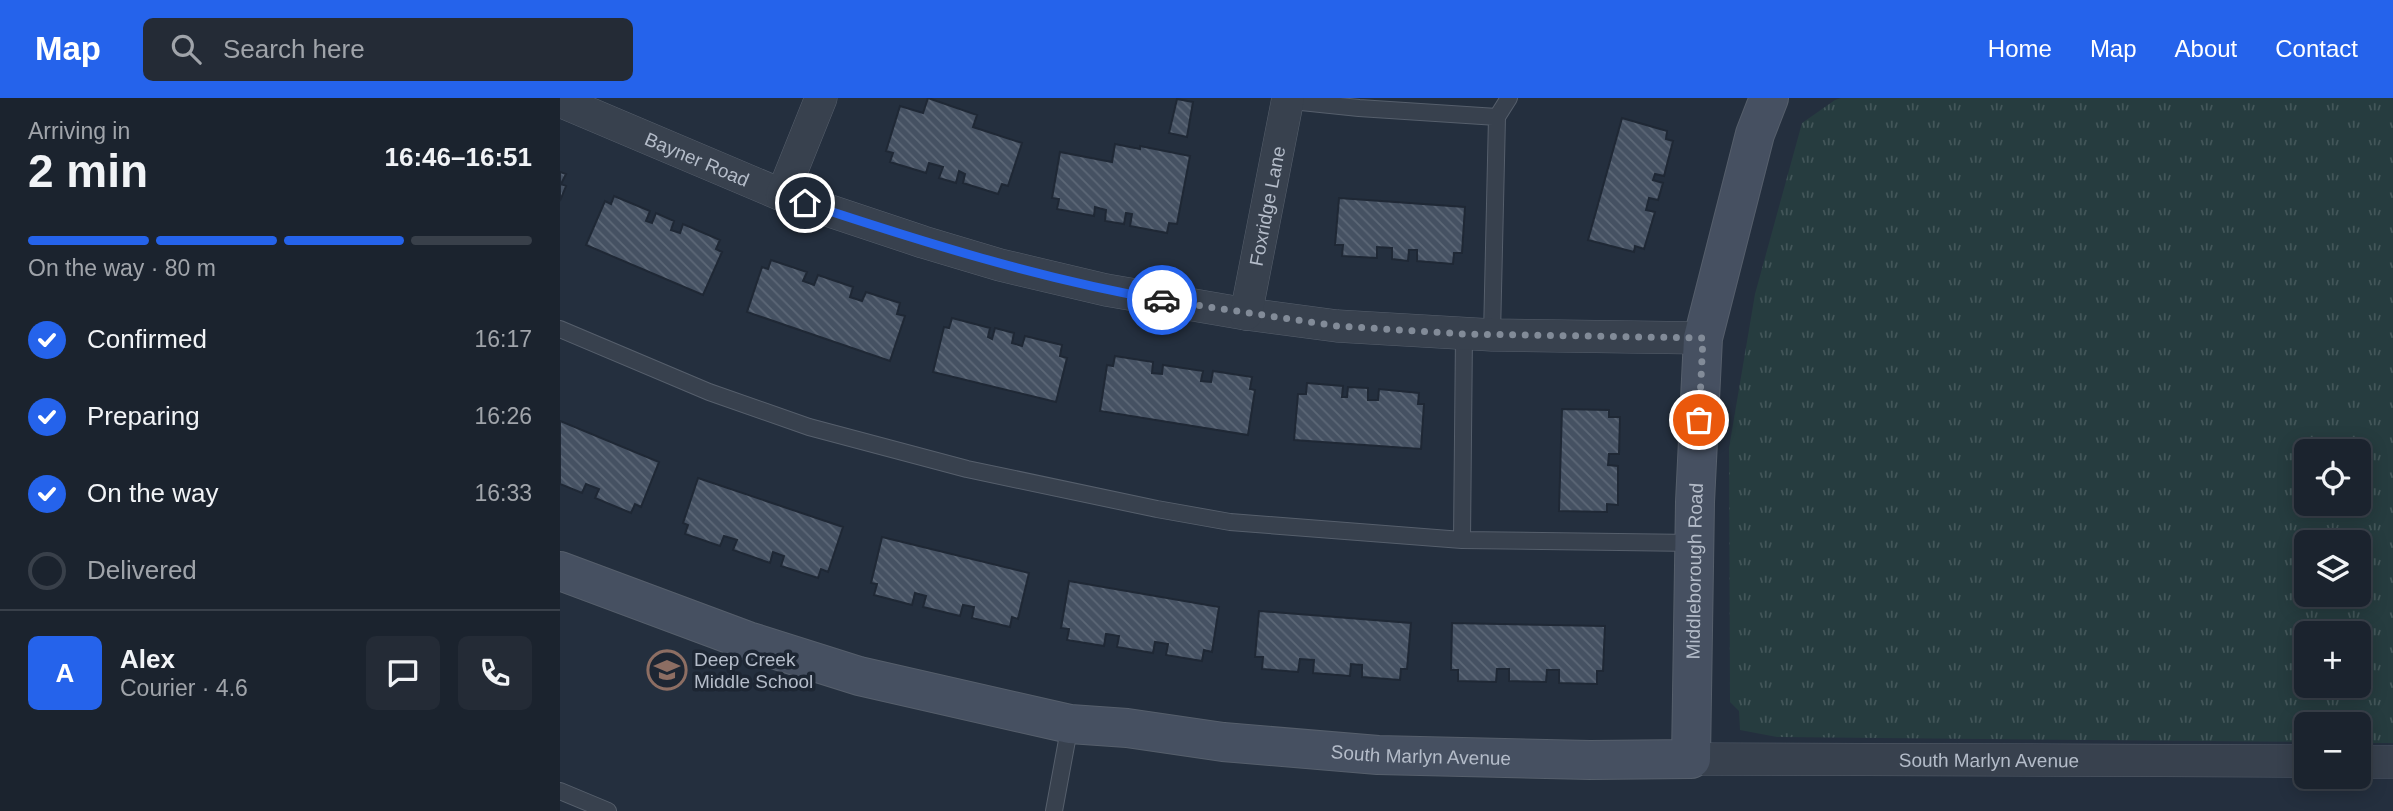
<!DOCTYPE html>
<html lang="en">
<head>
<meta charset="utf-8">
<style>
	:root { --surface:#1b232e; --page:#242b36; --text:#f1f3f6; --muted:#a0a4aa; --line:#39404a; --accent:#2563eb }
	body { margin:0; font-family:Helvetica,sans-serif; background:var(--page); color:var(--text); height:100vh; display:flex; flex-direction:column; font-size:26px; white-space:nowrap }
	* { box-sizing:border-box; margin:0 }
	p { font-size:23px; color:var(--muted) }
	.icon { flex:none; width:38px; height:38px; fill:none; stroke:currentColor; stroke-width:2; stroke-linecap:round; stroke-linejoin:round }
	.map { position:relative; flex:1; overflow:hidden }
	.sheet { display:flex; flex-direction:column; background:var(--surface); width:560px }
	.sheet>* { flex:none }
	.fabs { position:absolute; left:1734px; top:341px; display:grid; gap:14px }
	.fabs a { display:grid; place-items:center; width:77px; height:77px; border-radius:10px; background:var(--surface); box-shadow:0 4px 18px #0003,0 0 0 2px var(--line); font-size:35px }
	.pin { position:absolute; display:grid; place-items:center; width:60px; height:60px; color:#fff; margin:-30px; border:4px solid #fff; border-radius:50%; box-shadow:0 2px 7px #0007 }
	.courier { position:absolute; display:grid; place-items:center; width:70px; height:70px; margin:-35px; border:5px solid #2563eb; border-radius:50%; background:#fff; color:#222; box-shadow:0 2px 9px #0007 }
	.overview em { font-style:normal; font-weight:700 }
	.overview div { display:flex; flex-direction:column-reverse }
	.overview { display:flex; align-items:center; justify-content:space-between; height:119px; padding:0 28px }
	h1 { font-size:46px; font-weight:700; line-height:52px }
	.bar { display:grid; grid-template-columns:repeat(4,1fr); gap:10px 7px; align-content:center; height:84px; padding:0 28px }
	.bar i { height:9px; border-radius:5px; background:var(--line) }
	.bar .current { background:var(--accent) }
	.bar p { grid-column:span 4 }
	.line { display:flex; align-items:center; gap:18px; padding:0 28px; border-top:2px solid var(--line) }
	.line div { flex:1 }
	.round { display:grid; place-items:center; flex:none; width:74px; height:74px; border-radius:10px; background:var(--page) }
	ol { padding:0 28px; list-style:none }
	li { display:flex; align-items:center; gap:21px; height:77px }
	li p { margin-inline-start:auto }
	li .icon { padding:7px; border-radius:50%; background:var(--accent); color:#fff; stroke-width:4 }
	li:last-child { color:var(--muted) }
	li i { width:38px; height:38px; border:4px solid var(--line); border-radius:50% }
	header { display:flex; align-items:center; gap:42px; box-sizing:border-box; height:98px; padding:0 35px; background:var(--accent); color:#fff }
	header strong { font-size:33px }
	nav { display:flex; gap:38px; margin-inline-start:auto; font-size:24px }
	.search { width:490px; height:63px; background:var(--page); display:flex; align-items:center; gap:18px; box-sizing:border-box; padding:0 24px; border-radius:10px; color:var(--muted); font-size:26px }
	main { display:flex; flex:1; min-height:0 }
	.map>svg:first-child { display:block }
</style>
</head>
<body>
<header>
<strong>Map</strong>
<div class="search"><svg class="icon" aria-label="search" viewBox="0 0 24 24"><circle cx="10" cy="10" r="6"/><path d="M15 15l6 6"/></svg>Search here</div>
<nav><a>Home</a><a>Map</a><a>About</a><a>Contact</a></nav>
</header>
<main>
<section class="sheet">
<div class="overview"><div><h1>2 min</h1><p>Arriving in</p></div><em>16:46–16:51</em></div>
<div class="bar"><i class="current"></i><i class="current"></i><i class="current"></i><i></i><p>On the way · 80 m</p></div>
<ol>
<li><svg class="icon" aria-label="check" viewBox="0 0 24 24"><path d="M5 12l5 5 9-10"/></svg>Confirmed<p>16:17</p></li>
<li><svg class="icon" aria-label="check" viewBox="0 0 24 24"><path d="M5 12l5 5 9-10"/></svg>Preparing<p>16:26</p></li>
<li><svg class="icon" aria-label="check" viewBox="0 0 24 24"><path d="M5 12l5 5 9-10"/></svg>On the way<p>16:33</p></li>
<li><i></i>Delivered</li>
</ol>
<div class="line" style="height:126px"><b class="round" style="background:var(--accent);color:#fff">A</b><div><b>Alex</b><p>Courier · 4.6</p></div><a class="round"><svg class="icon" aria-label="chat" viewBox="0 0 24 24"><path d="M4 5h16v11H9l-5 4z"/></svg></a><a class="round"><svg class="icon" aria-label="phone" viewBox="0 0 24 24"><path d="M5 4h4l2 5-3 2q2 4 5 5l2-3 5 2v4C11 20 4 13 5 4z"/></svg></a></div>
</section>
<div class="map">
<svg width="1833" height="713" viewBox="0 0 1833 713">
	<defs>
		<pattern id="grass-tufts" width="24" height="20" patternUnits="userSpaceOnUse" patternTransform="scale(1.75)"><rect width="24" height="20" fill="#263c3f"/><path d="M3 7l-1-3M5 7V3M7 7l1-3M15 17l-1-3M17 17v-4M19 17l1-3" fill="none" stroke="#435659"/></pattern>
		<pattern id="building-back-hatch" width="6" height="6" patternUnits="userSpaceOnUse" patternTransform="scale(1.75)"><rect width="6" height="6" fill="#455162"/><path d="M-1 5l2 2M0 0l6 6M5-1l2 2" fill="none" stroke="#5d6877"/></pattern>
	</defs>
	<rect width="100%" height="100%" fill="#242f3e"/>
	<!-- grass -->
	<path fill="url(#grass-tufts)" fill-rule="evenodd" d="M1281,0H1833V645H1799V626H1746V644L1217,639L1180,632L1179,613L1170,604L1169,350L1195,196L1242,25L1275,2ZM1746,354H1799V406H1746ZM1746,444H1799V497H1746ZM1746,536H1799V588H1746Z"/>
	<!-- building -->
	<path fill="url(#building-back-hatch)" stroke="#1f2835" stroke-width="2" d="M368,0L417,17L413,29L462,45L448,88L442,86L438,96L403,85L405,76L399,73L396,85L379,80L383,69L369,65L366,75L330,64L333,55L326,53L340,8L363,15Z
		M617,1L633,4L627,39L609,35Z
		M1062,20L1107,33L1106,41L1113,43L1104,78L1095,76L1093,82L1103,85L1098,102L1089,100L1086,112L1095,114L1084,151L1075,148L1074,154L1028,142Z
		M555,46L580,51V48L630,58L617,126L609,125L607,135L570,128L572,116L566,115L564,126L545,123L546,112L535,109L534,118L497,111L499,101L492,100L500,54L552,64Z
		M0,74L6,76L1,86L6,88L0,103Z
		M54,98L90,113L86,123L92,125L96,115L114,123L111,132L120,135L123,126L160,142L156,151L162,154L143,197L26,147L45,103L51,106Z
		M779,100L905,109L902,155H894L893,166L857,163V152H849L848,163L832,161V150L817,149V160L782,158L783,147H775Z
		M211,162L247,174L243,183L254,187L258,177L293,189L290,199L302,203L306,194L340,205L337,216L345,218L330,263L187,214L202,169L208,171Z
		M392,220L430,230L428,239L432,241L435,230L454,235L452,245L462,248L465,238L502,247L500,258L507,260L496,304L373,274L384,229L389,230Z
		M555,258L593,264L592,275L602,276L603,267L643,273L641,283L651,284L653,273L692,279L690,291L695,292L688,337L540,313L547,267L553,268Z
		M747,285L783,288L782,299H787L788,289L808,290V302H818L819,291L859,295L858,306H864L861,351L734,342L738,296H746Z
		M1002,311L1049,312V319H1060L1059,356H1049L1048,367L1058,368V407L1047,406V414L999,413Z
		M0,323L99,364L81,409L75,406L71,415L35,400L39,391L26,386L22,395L0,386Z
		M138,380L283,429L268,474L261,471L258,480L221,468L224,458L213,454L210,465L173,452L177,442L164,438L160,448L125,436L128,427L123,425Z
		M322,439L469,475L458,521L452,519L450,529L412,520L414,509L403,507L400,518L363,509L366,498L355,495L352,507L314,497L317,486L311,485Z
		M509,483L659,509L652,554L644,552L642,563L606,557L608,546L595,544L593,555L557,549L559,538L546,536L544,548L507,542L509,531L501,530Z
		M699,513L851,525L847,571H841L840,582L802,579V567L791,566L790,578L753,575L754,562L740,561L738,574L702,571L703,559H695Z
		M892,525L1045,528L1043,573H1037V586L999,585V572H987L986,584L949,583V571H937L936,584L898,583V572H891Z"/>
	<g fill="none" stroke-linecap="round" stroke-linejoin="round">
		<!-- lane casing -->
		<g stroke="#565f6c" stroke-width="18">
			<path id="lane" d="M722,2L799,10L937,19L949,0
				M0,231L149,294L249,329L407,371L597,411L670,424L902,442L1134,445
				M932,237L937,19
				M902,442L904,236
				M0,693L48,713
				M494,713L510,626"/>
		</g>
		<!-- street casing -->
		<g stroke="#565f6c" stroke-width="33">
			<g id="street">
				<path id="s1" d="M0,3L222,97L363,144L440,167L546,192L686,216L777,228L932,237L1143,240"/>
				<path d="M222,97L261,0"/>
				<path id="s2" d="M686,216L728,0"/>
				<path id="s3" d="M1131,661L1746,663"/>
				<path d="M1799,664H1833"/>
			</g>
		</g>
		<!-- secondary casing -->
		<g stroke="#565f6c" stroke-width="40">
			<g id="secondary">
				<path id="s4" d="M0,473L188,543L299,578L510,626L567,630L663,644L818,657L1030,662L1131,661L1135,404L1143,240L1195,36L1209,0"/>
			</g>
		</g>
		<!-- lane -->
		<use href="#lane" stroke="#38414e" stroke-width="16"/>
		<!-- street -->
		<use href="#street" stroke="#38414e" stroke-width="32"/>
		<!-- secondary -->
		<use href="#secondary" stroke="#465061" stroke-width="38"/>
	</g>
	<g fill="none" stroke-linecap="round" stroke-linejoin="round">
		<!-- done -->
		<path stroke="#828b98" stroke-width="7" stroke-dasharray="0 12.6" d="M602,202L777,228L904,236L1143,240L1139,322"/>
		<!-- route -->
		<path stroke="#2563eb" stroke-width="9" d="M245,105C363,144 480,181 602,202"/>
	</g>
	<!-- icons -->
	<defs>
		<g id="school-ring" transform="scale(2.0125)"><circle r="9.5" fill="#1d2633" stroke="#8d6e63" stroke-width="1.5"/><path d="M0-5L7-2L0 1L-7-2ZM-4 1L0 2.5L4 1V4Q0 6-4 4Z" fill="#8d6e63"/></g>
	</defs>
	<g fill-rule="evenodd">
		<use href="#school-ring" x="107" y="572"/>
	</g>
	<g text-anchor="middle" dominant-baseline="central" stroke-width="7" stroke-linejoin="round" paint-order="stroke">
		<!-- street labels -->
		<g font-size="19" fill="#b4bcc9" stroke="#1d2633">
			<text stroke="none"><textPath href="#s1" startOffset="149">Bayner Road</textPath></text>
			<text stroke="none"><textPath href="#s2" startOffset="110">Foxridge Lane</textPath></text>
			<text stroke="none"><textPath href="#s4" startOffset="1344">Middleborough Road</textPath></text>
			<text stroke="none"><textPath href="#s4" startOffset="886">South Marlyn Avenue</textPath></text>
			<text stroke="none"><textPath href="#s3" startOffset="298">South Marlyn Avenue</textPath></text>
		</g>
		<!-- poi labels -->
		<g font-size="19" fill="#b4bcc9" stroke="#1d2633" text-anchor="start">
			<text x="134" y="561">Deep Creek<tspan x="134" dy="22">Middle School</tspan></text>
		</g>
	</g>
</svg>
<div class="fabs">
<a><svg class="icon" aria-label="locate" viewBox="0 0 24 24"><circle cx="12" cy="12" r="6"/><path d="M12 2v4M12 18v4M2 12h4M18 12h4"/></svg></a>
<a><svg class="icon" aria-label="layers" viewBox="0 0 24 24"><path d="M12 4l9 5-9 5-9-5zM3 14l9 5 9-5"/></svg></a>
<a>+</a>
<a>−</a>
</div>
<div class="pin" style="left:1139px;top:322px;background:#ea580c"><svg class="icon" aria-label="bag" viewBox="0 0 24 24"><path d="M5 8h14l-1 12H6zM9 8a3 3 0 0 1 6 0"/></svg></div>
<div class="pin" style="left:245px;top:105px;background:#1f2937"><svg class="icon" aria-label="home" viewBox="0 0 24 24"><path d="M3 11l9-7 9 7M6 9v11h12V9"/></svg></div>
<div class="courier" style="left:602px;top:202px"><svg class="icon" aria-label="car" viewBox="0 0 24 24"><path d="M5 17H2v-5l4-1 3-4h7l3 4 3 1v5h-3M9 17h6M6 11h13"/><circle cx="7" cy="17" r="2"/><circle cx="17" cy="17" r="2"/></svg></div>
</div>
</main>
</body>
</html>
